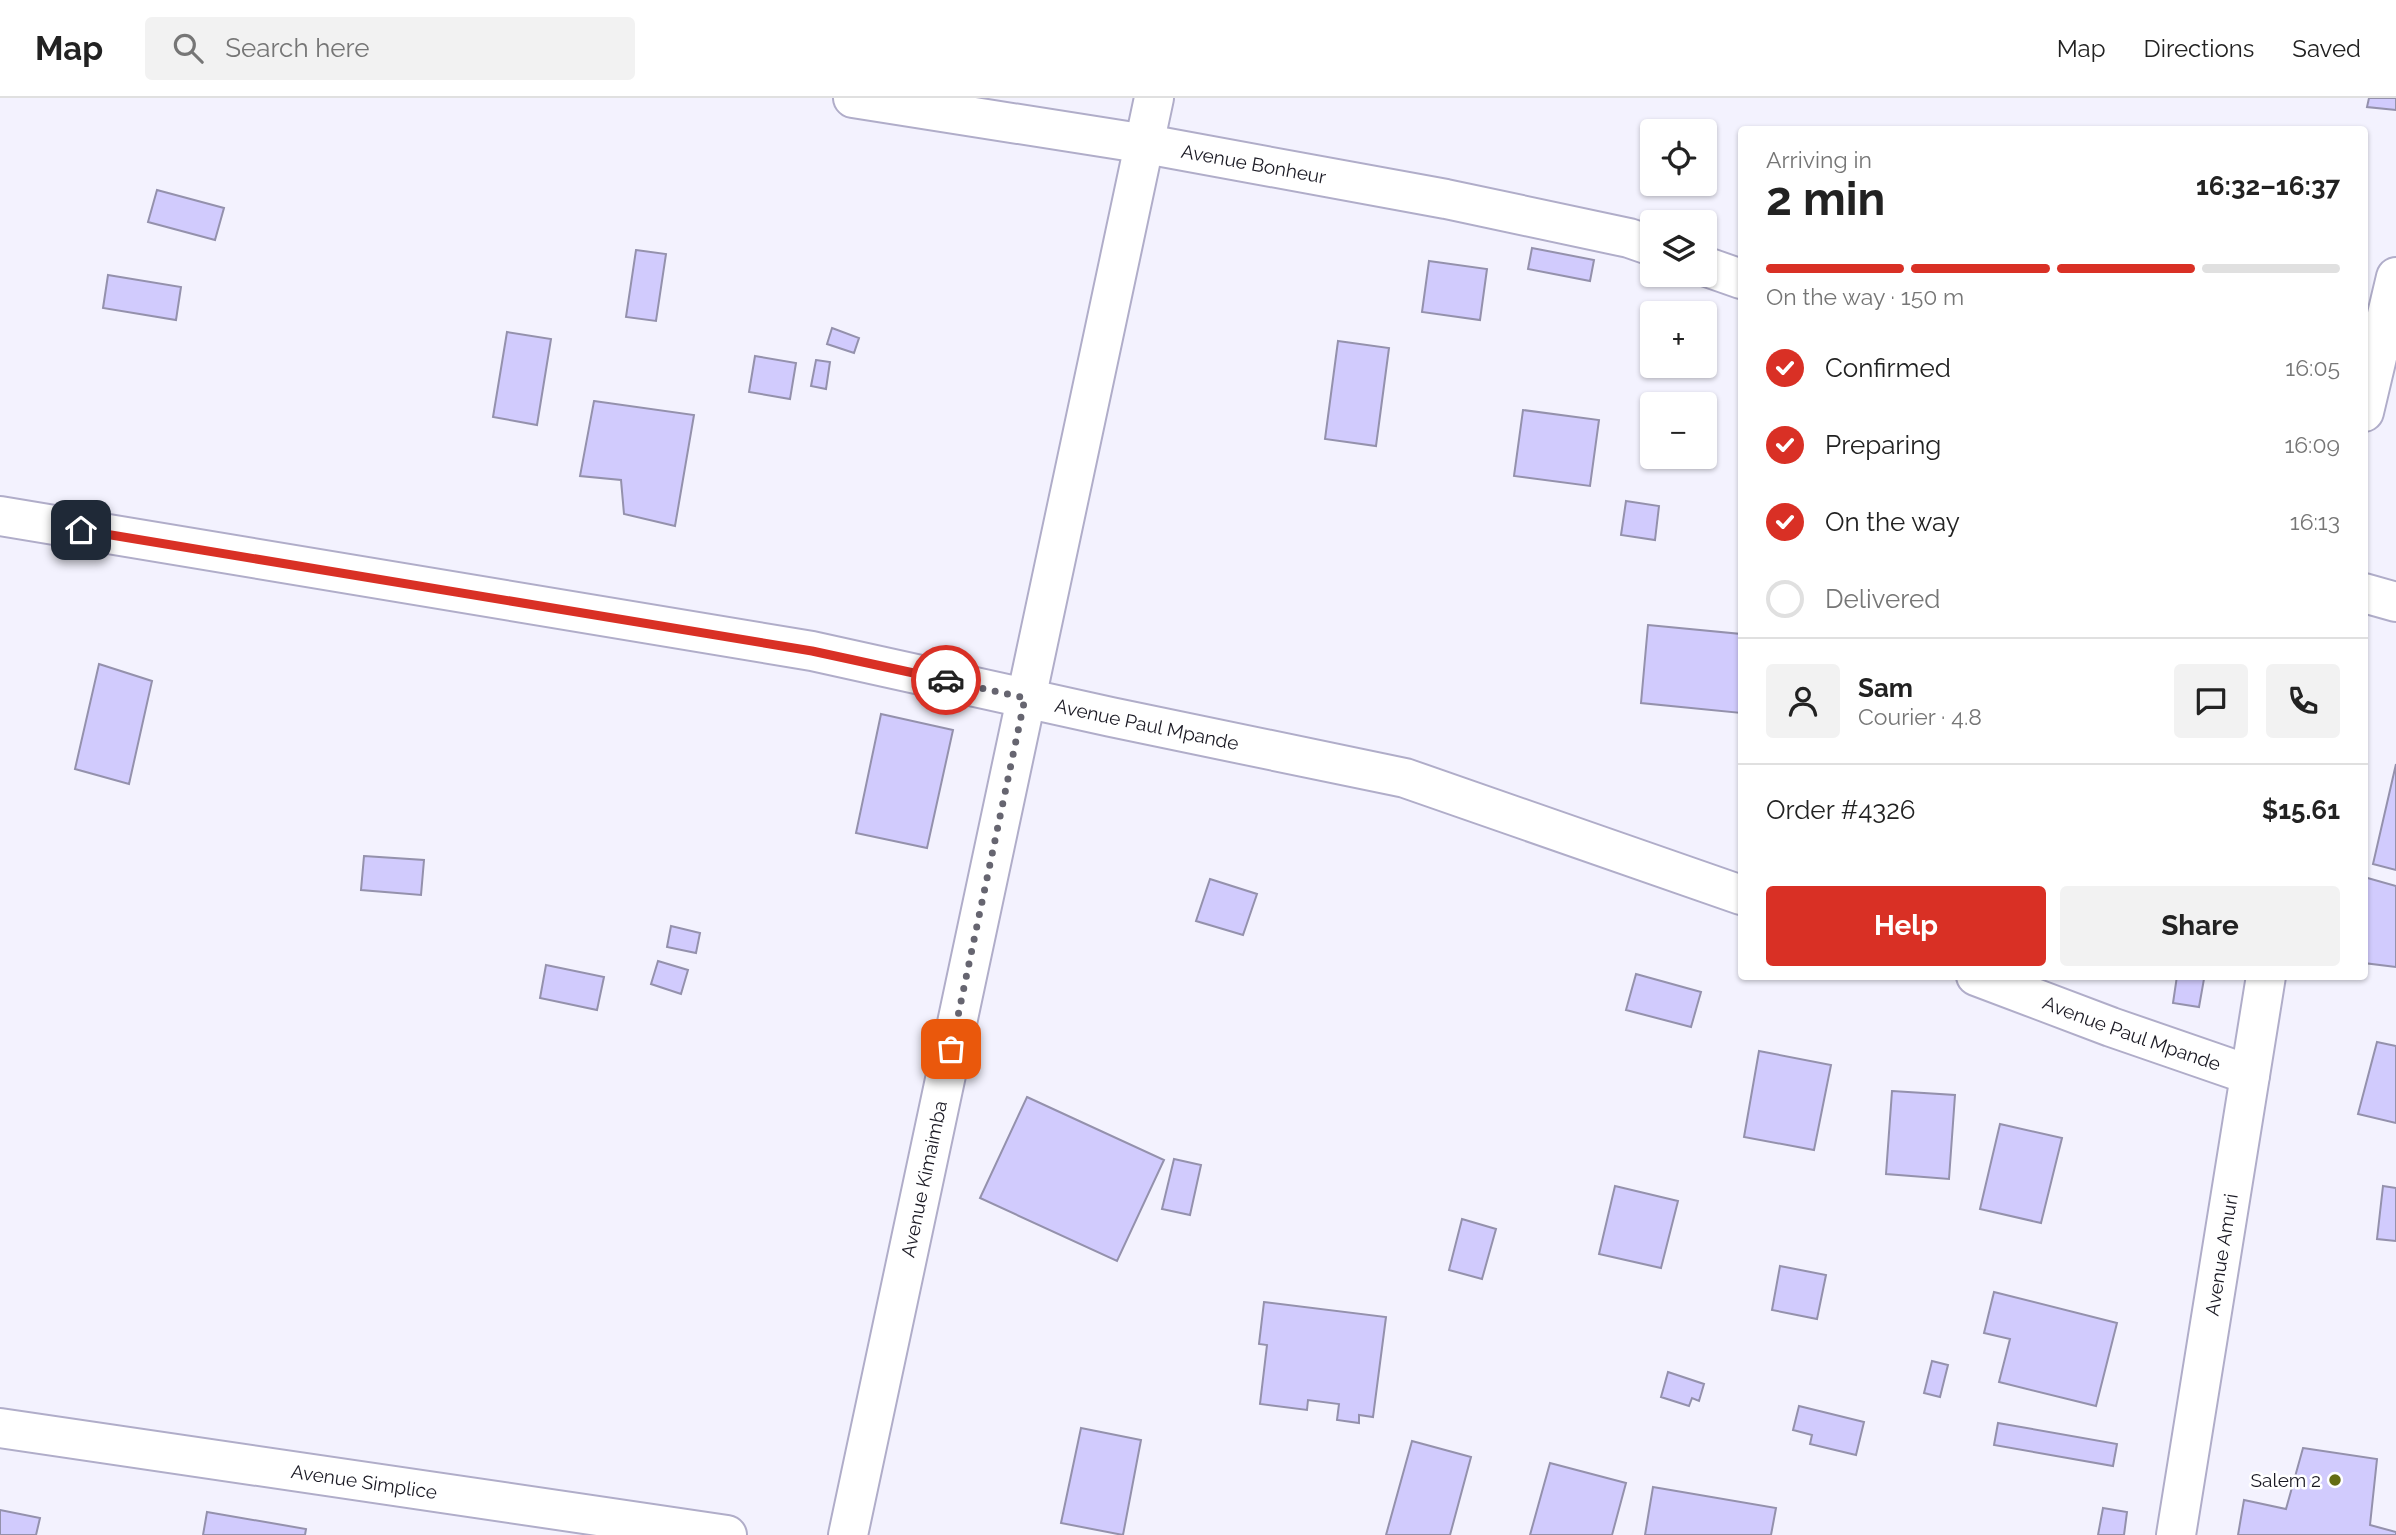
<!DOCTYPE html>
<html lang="en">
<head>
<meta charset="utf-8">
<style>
	:root { --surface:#fff; --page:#f2f2f2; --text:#222; --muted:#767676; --line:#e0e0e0; --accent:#d93025 }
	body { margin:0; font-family:Raleway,sans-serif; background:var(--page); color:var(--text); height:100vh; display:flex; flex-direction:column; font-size:26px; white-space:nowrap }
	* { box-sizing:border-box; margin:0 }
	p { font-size:23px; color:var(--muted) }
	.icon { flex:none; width:38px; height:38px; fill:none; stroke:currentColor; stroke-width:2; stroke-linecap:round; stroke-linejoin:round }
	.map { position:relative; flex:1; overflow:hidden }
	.panel { position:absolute; left:1738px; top:28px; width:630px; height:854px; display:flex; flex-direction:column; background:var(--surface); border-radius:7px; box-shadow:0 2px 5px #0004 }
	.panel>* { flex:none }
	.controls { position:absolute; left:1640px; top:21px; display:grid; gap:14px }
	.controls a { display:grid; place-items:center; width:77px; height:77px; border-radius:7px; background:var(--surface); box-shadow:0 2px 5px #0004; font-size:35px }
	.pin { position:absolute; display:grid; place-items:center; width:60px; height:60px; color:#fff; margin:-30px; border-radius:14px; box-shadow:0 4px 10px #0006 }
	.courier { position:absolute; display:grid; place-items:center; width:70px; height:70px; margin:-35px; border:5px solid #d93025; border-radius:50%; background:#fff; color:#222; box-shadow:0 2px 9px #0007 }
	.headline em { font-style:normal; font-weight:700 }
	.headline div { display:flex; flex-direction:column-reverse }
	.headline { display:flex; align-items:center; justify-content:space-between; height:119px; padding:0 28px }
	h1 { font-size:46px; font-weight:700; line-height:52px }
	.bar { display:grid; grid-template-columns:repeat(4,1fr); gap:10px 7px; align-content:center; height:84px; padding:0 28px }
	.bar i { height:9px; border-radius:5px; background:var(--line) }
	.bar .selected { background:var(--accent) }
	.bar p { grid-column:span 4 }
	.line { display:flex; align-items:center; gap:18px; padding:0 28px; border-top:2px solid var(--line) }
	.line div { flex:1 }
	.round { display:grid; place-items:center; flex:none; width:74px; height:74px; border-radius:7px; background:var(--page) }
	ol { padding:0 28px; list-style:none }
	li { display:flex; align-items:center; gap:21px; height:77px }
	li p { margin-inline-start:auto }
	li .icon { padding:7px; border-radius:50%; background:var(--accent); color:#fff; stroke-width:4 }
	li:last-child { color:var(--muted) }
	li i { width:38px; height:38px; border:4px solid var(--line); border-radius:50% }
	.action { display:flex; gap:14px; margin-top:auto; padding:14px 28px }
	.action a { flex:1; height:80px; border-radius:7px; background:var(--accent); color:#fff; font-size:28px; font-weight:700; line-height:80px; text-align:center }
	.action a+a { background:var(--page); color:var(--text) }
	header { display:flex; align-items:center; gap:42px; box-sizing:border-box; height:98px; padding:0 35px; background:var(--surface); border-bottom:2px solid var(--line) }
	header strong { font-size:33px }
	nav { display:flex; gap:38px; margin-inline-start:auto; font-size:24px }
	.search { width:490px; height:63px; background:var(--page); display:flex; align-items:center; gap:18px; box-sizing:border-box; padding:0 24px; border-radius:7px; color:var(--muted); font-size:26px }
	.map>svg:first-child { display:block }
</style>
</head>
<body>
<header>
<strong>Map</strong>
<div class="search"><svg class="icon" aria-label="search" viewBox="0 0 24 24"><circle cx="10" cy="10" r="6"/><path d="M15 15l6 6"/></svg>Search here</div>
<nav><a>Map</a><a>Directions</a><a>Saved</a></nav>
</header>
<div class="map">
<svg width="2396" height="1437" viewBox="0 0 2396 1437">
	<rect width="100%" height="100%" fill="#f3f2fe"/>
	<!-- building -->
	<path fill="#d1cbfd" stroke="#9491ac" stroke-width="2" d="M2369,0H2396V12L2367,9Z
		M157,92L224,110L215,142L148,124Z
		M1532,150L1594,162L1590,183L1528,171Z
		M636,152L666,156L656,223L626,219Z
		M1429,163L1487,171L1480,222L1422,214Z
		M108,177L181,189L176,222L103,210Z
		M832,230L859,240L854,255L827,246Z
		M507,234L551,241L537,327L493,319Z
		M1338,243L1389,250L1376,348L1325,341Z
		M755,258L796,265L790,301L749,294Z
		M816,262L830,264L826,291L811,288Z
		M594,303L694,317L675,428L624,416L621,382L580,378Z
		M1523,312L1599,322L1590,388L1514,378Z
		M1626,403L1659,408L1655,442L1621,437Z
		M1648,527L1741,536V615L1641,605Z
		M99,566L152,583L129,686L75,671Z
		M881,616L953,632L927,750L856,735Z
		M2396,666V772L2373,766Z
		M364,758L424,762L421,797L361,792Z
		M2364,779L2396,788V869L2364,865Z
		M1210,781L1257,796L1243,837L1196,823Z
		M671,828L700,835L696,855L667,849Z
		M658,863L688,872L681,896L651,886Z
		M546,867L604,879L597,912L540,900Z
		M1636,876L1701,894L1691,929L1626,912Z
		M2177,878L2204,881L2199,909L2173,905Z
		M2377,944L2396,948V1025L2358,1016Z
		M1759,953L1831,967L1814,1052L1744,1039Z
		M1892,993L1955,997L1949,1081L1886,1076Z
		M1027,999L1164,1062L1117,1163L980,1100Z
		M2000,1026L2062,1040L2041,1125L1980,1111Z
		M1174,1061L1201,1067L1190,1117L1162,1111Z
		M1615,1088L1678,1103L1661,1170L1599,1156Z
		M2383,1088L2396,1090V1143L2377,1141Z
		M1462,1121L1496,1131L1482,1181L1449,1172Z
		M1780,1168L1826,1177L1817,1221L1772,1212Z
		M1994,1194L2117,1225L2096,1308L1999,1284L2010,1241L1984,1235Z
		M1264,1204L1386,1219L1373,1319L1359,1317V1325L1337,1322L1339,1306L1308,1302L1307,1312L1260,1306L1267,1247L1259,1246Z
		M1932,1263L1948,1267L1940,1299L1924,1295Z
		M1668,1274L1704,1286L1699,1303L1692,1300L1689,1308L1661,1299Z
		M1799,1308L1864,1324L1856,1357L1810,1346L1812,1337L1793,1332Z
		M1998,1325L2117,1346L2113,1368L1994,1347Z
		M1081,1330L1141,1342L1123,1437L1061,1425Z
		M1412,1343L1471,1359L1450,1437H1386Z
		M2303,1350L2377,1361L2370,1427L2396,1434V1437H2238L2244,1402L2286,1411Z
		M1550,1365L1626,1385L1612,1437H1530Z
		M1653,1389L1776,1410L1771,1437H1645Z
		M2103,1410L2127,1414L2124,1437H2098Z
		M0,1412L40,1420L36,1437H0Z
		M207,1414L306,1431L305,1437H203Z"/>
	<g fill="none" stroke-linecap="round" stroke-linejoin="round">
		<!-- minor casing -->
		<g stroke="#b0adc9" stroke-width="42">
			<g id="minor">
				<path id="s1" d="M853,0L1146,46L1446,101L1629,140L1652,148"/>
				<path d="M1704,168L1741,181"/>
				<path d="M2364,314L2396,179"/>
				<path id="s2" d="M0,418L812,553L1111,619L1405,680L1741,797"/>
				<path d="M2364,495L2396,504"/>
				<path id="s3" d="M1976,878L2111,929L2250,977"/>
				<path id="s4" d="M0,1330L727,1437"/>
				<path id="s5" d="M848,1437L1154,0"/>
				<path id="s6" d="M2176,1437L2266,878"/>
			</g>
		</g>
		<!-- minor -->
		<use href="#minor" stroke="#fff" stroke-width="38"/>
	</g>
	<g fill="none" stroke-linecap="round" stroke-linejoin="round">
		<!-- done -->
		<path stroke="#666570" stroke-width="7" stroke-dasharray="0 12.6" d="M946,582L1025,600L951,951"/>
		<!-- route -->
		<path stroke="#d93025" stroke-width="9" d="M81,432L812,553L946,582"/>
	</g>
	<!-- markers -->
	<circle fill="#656d14" stroke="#fff" stroke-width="2.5" cx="2335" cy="1382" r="7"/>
	<g text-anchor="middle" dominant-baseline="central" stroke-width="5" stroke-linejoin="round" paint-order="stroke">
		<!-- street labels -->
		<g font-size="19" fill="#1a1923" stroke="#fff">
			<text stroke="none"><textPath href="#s1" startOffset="406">Avenue Bonheur</textPath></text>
			<text stroke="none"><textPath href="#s2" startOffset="1166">Avenue Paul Mpande</textPath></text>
			<text stroke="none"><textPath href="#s3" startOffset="166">Avenue Paul Mpande</textPath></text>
			<text stroke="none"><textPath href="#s5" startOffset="364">Avenue Kimaimba</textPath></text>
			<text stroke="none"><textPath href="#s6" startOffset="284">Avenue Amuri</textPath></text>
			<text stroke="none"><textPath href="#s4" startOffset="368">Avenue Simplice</textPath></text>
		</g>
		<!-- poi labels -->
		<g font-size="19" fill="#1a1923" stroke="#fff" text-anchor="end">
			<text x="2321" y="1382">Salem 2</text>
		</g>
	</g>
</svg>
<div class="controls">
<a><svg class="icon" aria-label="locate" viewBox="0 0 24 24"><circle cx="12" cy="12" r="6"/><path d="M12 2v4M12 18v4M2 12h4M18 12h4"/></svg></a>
<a><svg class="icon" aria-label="layers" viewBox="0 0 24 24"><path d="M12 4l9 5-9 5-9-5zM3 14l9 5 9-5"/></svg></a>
<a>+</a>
<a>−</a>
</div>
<div class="pin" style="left:951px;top:951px;background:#ea580c"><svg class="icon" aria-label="bag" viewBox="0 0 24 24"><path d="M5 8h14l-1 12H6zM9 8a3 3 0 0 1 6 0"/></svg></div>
<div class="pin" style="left:81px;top:432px;background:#1f2937"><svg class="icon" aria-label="home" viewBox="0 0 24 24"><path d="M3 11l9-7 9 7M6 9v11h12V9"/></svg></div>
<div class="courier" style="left:946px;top:582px"><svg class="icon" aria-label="car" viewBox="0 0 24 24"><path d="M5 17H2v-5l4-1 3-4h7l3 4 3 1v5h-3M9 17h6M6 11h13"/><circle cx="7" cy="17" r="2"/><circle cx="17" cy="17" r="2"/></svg></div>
<section class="panel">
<div class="headline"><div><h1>2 min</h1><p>Arriving in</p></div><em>16:32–16:37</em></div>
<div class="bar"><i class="selected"></i><i class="selected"></i><i class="selected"></i><i></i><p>On the way · 150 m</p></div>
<ol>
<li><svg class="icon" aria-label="check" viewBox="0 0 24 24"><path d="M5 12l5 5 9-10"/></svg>Confirmed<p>16:05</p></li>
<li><svg class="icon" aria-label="check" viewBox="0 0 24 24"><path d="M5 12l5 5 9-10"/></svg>Preparing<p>16:09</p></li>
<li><svg class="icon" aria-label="check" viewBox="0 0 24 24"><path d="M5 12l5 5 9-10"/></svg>On the way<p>16:13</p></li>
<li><i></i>Delivered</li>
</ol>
<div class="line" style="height:126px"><a class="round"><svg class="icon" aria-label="person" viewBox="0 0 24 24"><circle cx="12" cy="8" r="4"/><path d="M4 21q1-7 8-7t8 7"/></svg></a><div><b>Sam</b><p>Courier · 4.8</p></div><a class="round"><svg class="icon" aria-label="chat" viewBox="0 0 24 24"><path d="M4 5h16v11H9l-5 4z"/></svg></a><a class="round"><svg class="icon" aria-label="phone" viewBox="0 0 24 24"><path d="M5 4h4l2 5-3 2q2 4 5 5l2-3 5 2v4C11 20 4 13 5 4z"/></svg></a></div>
<div class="line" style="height:91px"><div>Order #4326</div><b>$15.61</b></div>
<div class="action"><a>Help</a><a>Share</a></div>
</section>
</div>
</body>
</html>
